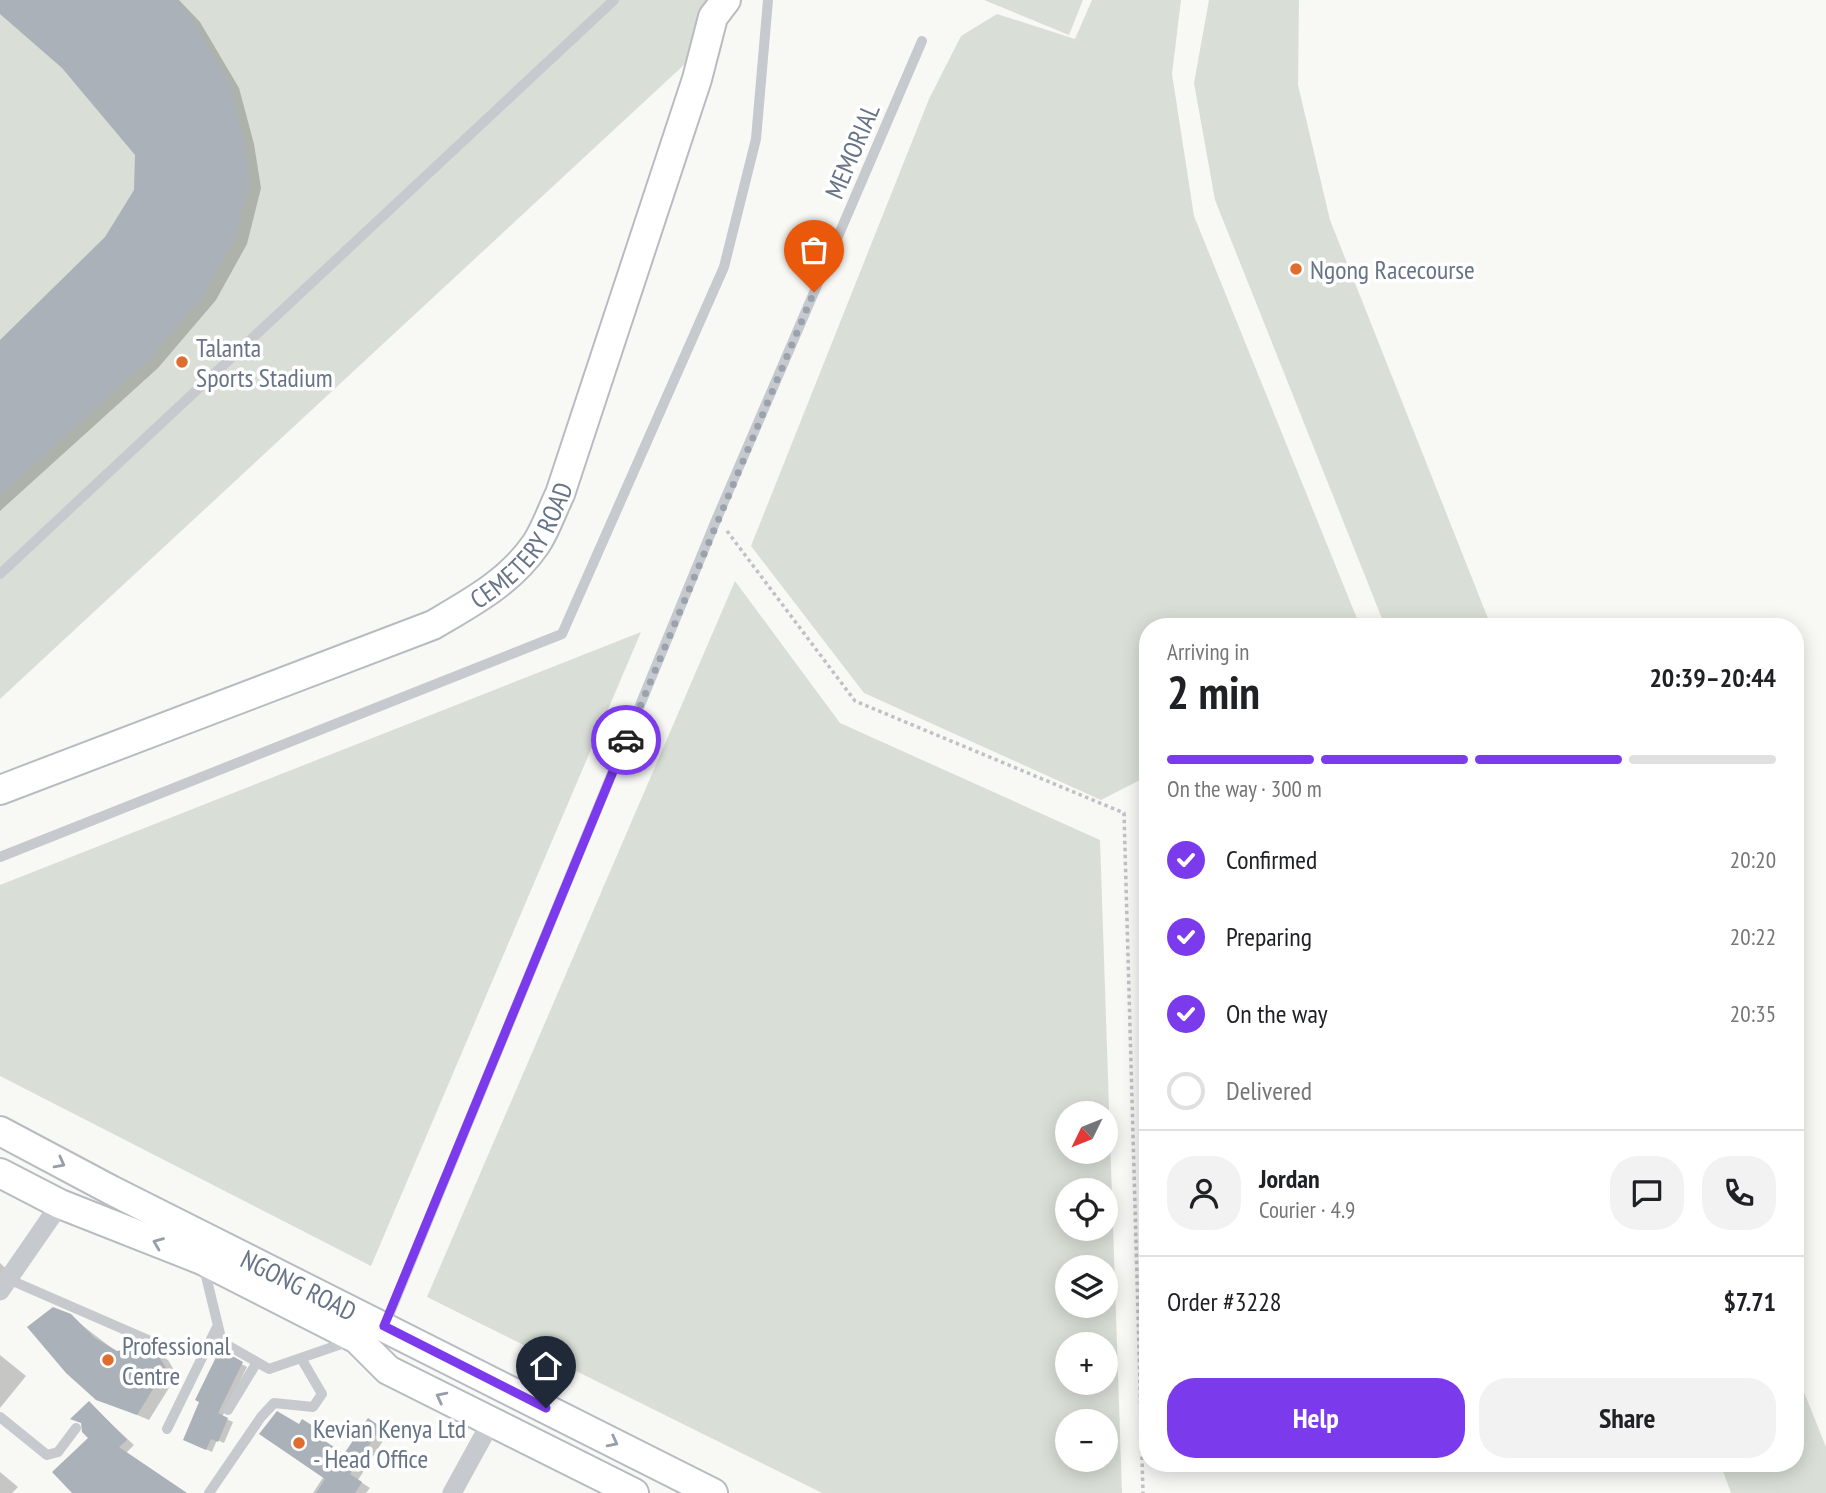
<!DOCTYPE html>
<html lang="en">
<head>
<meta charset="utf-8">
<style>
	:root { --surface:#fff; --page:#f2f2f2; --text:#202124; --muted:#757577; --line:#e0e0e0; --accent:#7c3aed }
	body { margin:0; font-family:"PT Sans Narrow",sans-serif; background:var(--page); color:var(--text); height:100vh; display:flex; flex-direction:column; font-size:26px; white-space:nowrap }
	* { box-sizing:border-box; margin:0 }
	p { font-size:23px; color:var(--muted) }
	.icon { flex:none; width:38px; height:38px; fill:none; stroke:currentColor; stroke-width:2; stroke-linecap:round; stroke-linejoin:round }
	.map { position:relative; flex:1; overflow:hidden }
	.sheet { position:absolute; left:1139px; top:618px; width:665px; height:854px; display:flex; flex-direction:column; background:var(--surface); border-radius:28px; box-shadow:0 4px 18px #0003 }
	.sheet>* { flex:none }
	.needle { width:46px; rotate:227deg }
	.buttons { position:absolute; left:1055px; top:1101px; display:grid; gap:14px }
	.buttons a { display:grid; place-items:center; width:63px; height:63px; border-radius:50%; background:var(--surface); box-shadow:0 4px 18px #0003; font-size:35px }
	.pin { position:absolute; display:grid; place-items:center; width:60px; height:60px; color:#fff; margin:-72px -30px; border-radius:50% 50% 50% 0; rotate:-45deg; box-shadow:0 0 7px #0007 }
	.pin .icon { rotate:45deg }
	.courier { position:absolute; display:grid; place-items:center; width:70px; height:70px; margin:-35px; border:5px solid #7c3aed; border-radius:50%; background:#fff; color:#222; box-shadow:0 2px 9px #0007 }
	.head em { font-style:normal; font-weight:600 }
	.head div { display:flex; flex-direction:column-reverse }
	.head { display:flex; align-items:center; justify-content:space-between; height:119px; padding:0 28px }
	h1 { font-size:46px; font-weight:600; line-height:52px }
	.bar { display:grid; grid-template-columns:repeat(4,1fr); gap:10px 7px; align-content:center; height:84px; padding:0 28px }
	.bar i { height:9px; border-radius:5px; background:var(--line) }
	.bar .active { background:var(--accent) }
	.bar p { grid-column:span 4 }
	.line { display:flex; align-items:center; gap:18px; padding:0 28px; border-top:2px solid var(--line) }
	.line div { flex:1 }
	.round { display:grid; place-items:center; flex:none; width:74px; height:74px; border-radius:28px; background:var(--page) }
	ol { padding:0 28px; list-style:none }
	li { display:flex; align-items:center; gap:21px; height:77px }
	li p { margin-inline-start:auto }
	li .icon { padding:7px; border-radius:50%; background:var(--accent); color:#fff; stroke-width:4 }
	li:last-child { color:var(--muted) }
	li i { width:38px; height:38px; border:4px solid var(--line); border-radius:50% }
	.action { display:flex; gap:14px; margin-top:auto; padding:14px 28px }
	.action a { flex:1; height:80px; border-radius:28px; background:var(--accent); color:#fff; font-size:28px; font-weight:600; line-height:80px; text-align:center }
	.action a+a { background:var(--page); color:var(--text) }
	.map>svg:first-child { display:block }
</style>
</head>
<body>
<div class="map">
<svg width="1826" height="1493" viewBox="0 0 1826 1493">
	<rect width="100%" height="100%" fill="#f8f8f5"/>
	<!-- green -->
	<path fill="#d9dfd6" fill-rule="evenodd" d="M0,0H725L727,25L0,699Z
		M984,0H1083L1069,35Z
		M1092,0H1181L1172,74L1194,216L1360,626H1148V776L1101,800L864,693L751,546L929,99L961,36L997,14L1075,39Z
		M1209,0H1299L1298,85L1330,220L1491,626H1385L1215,200L1194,83Z
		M735,581L840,723L1100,840L1122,1493H822L427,1297ZM1106,1113V1152H1068V1113ZM1106,1190V1228H1068V1190ZM1106,1267V1306H1068V1267ZM1106,1344V1382H1068V1344ZM1106,1421V1460H1068V1421Z
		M641,632L371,1266L0,1076V885Z
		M1796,1372L1826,1447V1493H1731L1720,1463H1796Z"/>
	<!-- shadow -->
	<path fill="#0003" d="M0,0H179L200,22L239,88L254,144L261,188L247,244L216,300L158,368L0,511V342L107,238L136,191L137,155L63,67L0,12Z
		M0,1263L12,1274L0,1291Z
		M70,1316L117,1352L156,1353L168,1360L177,1375L149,1420L97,1398Z
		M220,1352L247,1367L222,1417L233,1422L224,1443L217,1440L212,1452L190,1442Z
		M0,1355L26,1376L0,1408Z
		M89,1403L134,1445L126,1453L184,1493H74L90,1438L83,1424L73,1419Z
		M300,1426H311L325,1436L322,1440L345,1456L377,1426L388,1433L358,1480L370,1488L366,1493H313L324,1476Z
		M0,1472L18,1487L12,1493H0Z"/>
	<!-- building -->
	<path fill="#aab1b8" d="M0,0H176L189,14L228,80L243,137L250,181L235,237L205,293L146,362L0,495V340L105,237L134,190L135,155L62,68L0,14Z
		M53,1307L71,1314L95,1338L117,1351L139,1347L156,1352L166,1368L137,1415L96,1400L66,1373L27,1327Z
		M220,1349L243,1362L218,1413L228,1418L218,1442L211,1439L206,1450L183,1440L199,1402L195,1400Z
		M89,1401L127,1440L119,1447L187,1493H72L52,1472L88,1438L82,1432L81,1423L70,1419Z
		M277,1411L299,1424L302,1419L318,1429L315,1434L344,1454L368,1418L381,1427L350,1474L362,1482L355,1493H316L325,1479L259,1434Z"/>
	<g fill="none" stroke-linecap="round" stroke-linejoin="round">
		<!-- secondary casing -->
		<g stroke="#b8bcc2" stroke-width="32">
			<g id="secondary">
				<path id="s1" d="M0,790L433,625C472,602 510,582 536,544C546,529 552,510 560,494L697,79L713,17L726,0"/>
				<path id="s2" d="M0,1131L111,1190L713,1493"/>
				<path d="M0,1173L60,1204L202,1260L357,1339L388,1370L634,1493"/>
			</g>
		</g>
		<!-- path -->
		<path stroke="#c0c1c4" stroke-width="3.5" stroke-dasharray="3.5 3.5" stroke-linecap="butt" d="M727,531L855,701L1124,813L1143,1493"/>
		<!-- lane -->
		<path stroke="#c6c9cd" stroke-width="10" d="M0,574L614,0
			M0,857L562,634L724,267L756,139L768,0
			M204,1268L222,1342L269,1369L350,1341
			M8,1279L169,1349
			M385,1325L717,518L922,41
			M228,1410L257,1362
			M0,1417L47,1455L58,1452L76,1428
			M167,1429L218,1325
			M209,1493L261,1417L274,1403L313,1407L322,1394L301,1358"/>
		<!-- street -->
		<path stroke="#c6c9cd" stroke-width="19" d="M0,1291L60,1204
			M452,1493L491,1422"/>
		<!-- secondary -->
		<use href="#secondary" stroke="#fff" stroke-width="28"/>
	</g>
	<!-- one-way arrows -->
	<defs><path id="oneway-chevron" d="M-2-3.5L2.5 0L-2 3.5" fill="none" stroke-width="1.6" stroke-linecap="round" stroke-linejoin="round" transform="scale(1.75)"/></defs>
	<g stroke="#959eaa">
		<use href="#oneway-chevron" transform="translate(60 1163) rotate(28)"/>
		<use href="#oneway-chevron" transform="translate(158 1243) rotate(-158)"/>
		<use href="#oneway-chevron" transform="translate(441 1397) rotate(-153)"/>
		<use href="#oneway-chevron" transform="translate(613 1442) rotate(27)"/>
	</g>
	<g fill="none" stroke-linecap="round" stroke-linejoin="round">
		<!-- done -->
		<path stroke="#9aa2ad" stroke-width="7" stroke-dasharray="0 12.6" d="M626,740L814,292"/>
		<!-- route -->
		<path stroke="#7c3aed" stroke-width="9" d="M546,1408L384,1326L626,740"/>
	</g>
	<!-- markers -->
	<g fill="#e06d2d" stroke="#fff" stroke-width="2.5">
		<circle cx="1296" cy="269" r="7"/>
		<circle cx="182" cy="362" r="7"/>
		<circle cx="108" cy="1360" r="7"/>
		<circle cx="299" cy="1443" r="7"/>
	</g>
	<g text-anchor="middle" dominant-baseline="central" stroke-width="7" stroke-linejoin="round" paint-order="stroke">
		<!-- street labels -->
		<g font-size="26" fill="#677486" stroke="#fff">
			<text transform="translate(852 151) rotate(-67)">MEMORIAL</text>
			<text stroke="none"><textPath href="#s1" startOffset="586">CEMETERY ROAD</textPath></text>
			<text stroke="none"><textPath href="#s2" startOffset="336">NGONG ROAD</textPath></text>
		</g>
		<!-- poi labels -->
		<g font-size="26" fill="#677486" stroke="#fff" text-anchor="start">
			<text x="1310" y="269">Ngong Racecourse</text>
			<text x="196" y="347">Talanta<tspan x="196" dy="30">Sports Stadium</tspan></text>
			<text x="122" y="1345">Professional<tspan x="122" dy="30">Centre</tspan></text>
			<text x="313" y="1428">Kevian Kenya Ltd<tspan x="313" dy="30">- Head Office</tspan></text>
		</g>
	</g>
</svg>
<div class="buttons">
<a><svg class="needle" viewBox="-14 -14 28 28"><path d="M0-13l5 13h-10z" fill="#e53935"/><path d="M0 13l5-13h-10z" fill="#757577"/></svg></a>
<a><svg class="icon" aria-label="locate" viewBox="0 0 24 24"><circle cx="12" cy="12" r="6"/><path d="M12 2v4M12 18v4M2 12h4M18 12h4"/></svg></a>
<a><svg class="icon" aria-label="layers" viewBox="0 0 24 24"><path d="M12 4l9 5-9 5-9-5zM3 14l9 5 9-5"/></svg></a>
<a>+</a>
<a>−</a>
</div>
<div class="pin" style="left:814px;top:292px;background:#ea580c"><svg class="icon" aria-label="bag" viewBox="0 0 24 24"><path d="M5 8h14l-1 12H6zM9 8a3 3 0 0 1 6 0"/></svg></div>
<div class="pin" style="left:546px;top:1408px;background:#1f2937"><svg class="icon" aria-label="home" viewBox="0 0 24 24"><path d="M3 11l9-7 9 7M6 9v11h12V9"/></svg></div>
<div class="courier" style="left:626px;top:740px"><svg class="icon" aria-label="car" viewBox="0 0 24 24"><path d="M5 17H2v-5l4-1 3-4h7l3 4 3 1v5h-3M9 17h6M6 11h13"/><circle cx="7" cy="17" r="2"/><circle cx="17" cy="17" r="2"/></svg></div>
<section class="sheet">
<div class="head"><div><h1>2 min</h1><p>Arriving in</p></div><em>20:39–20:44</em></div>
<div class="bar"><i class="active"></i><i class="active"></i><i class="active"></i><i></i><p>On the way · 300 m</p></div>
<ol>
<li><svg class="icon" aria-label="check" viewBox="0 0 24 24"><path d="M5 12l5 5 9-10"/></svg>Confirmed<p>20:20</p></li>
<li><svg class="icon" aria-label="check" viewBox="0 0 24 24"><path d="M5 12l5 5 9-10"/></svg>Preparing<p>20:22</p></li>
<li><svg class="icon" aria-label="check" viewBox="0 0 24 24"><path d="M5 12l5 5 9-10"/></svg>On the way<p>20:35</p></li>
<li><i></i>Delivered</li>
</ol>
<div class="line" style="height:126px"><a class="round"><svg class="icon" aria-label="person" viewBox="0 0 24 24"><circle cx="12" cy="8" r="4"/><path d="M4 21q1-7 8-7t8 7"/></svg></a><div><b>Jordan</b><p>Courier · 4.9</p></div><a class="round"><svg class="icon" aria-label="chat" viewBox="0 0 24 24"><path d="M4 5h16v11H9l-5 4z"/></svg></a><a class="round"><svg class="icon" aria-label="phone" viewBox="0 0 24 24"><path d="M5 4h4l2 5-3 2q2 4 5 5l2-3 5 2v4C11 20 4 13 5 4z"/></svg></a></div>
<div class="line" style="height:91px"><div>Order #3228</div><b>$7.71</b></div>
<div class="action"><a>Help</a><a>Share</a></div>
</section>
</div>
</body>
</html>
